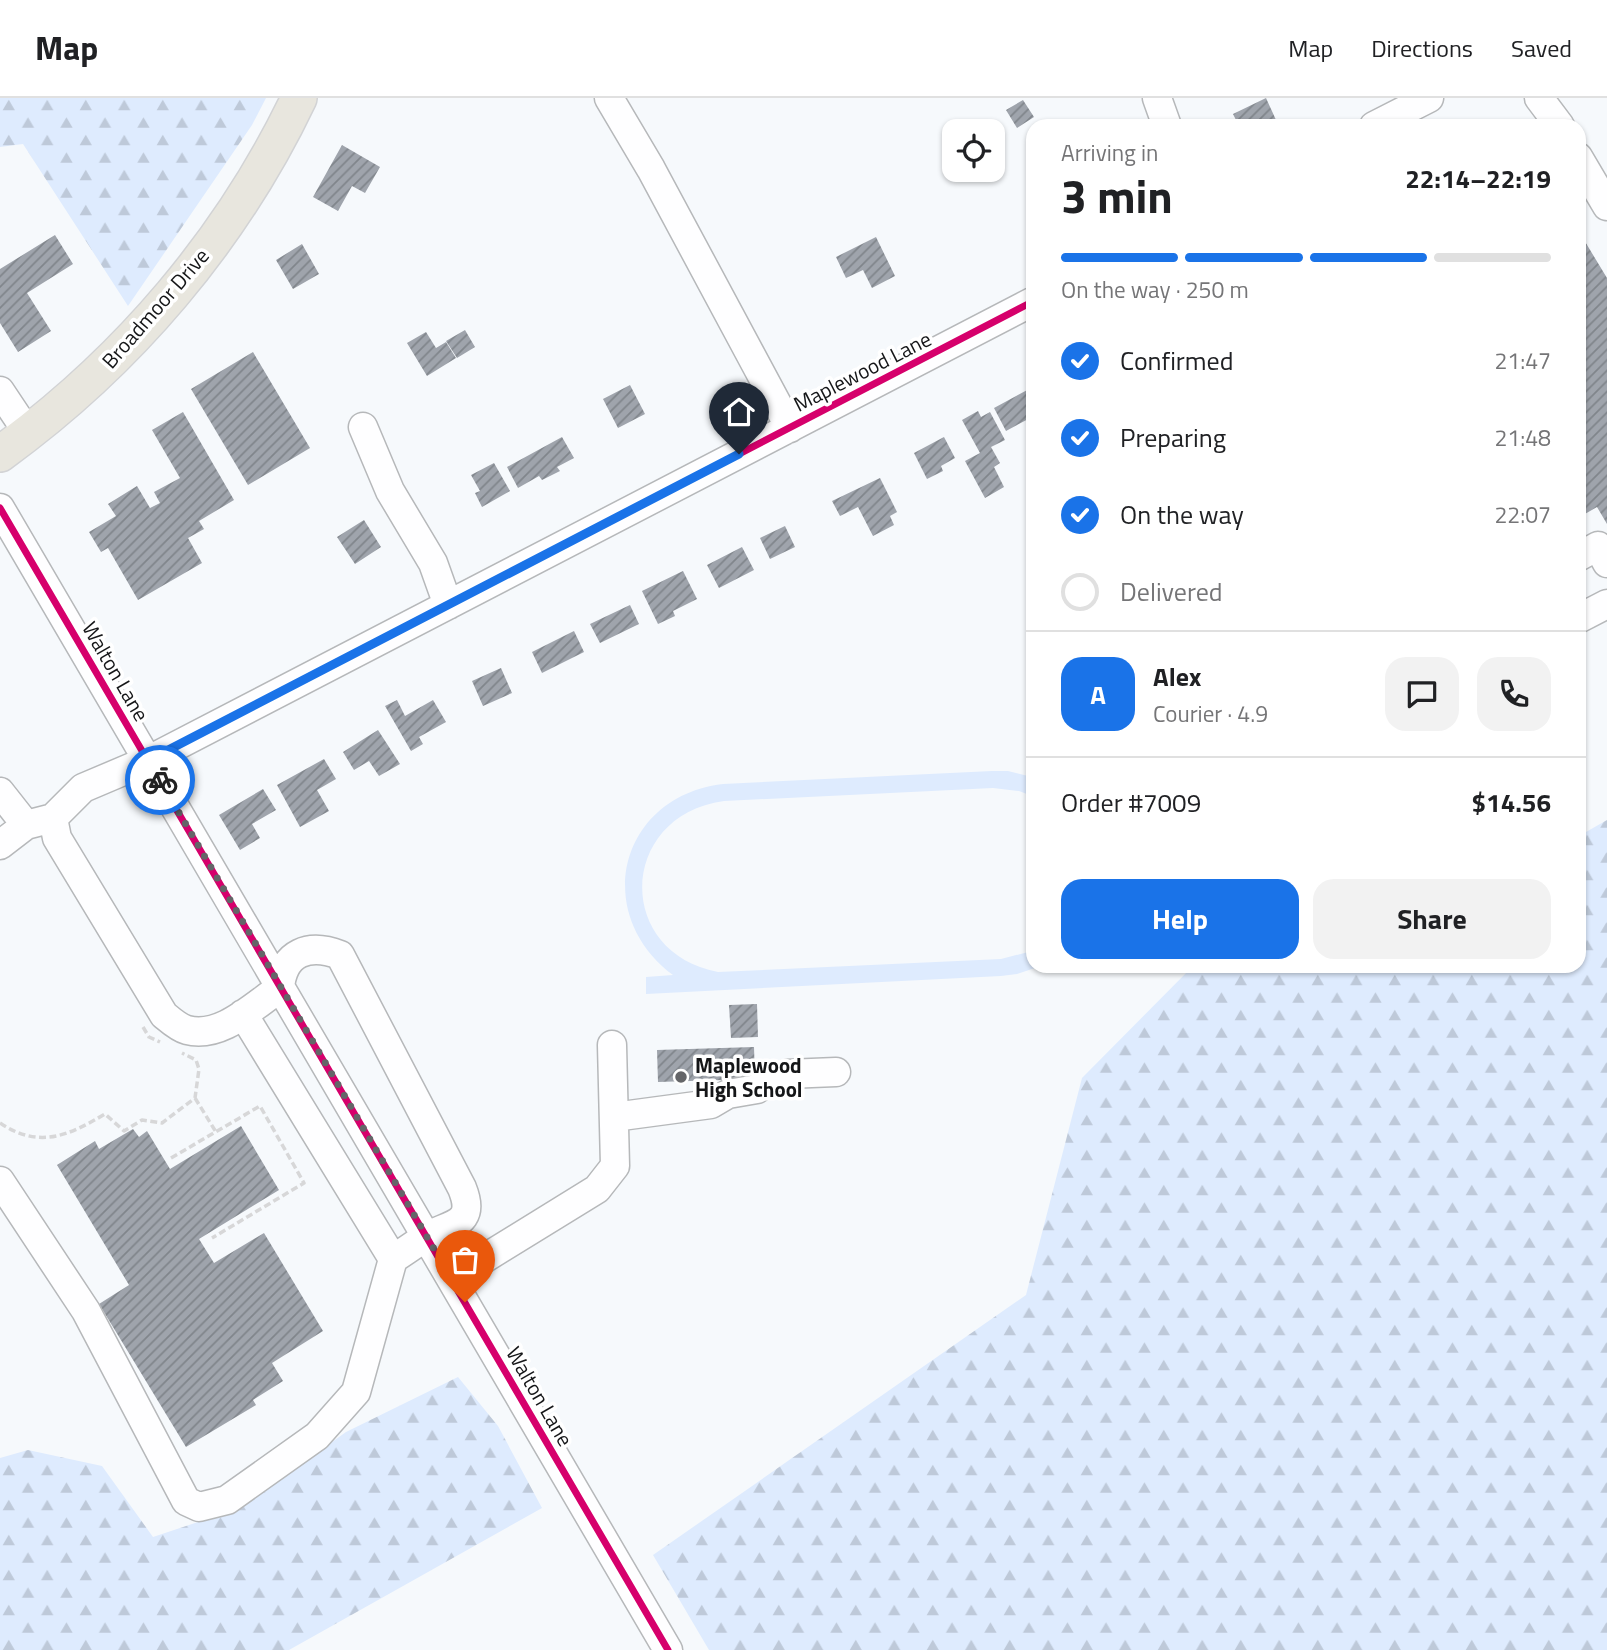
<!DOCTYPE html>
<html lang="en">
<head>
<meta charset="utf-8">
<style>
	:root { --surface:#fff; --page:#f2f2f2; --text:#202124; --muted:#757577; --line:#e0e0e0; --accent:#1a73e8 }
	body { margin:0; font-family:"Titillium Web",sans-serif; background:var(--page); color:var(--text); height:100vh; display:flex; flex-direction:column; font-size:26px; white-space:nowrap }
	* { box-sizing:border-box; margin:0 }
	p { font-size:23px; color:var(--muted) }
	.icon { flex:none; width:38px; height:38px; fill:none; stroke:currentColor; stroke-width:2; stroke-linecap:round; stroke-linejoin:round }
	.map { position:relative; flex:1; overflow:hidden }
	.side { position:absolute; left:1026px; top:21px; width:560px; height:854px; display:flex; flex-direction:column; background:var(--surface); border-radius:21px; box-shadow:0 2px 5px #0004 }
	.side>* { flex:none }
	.controls { position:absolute; left:942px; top:21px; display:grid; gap:14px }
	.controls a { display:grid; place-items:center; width:63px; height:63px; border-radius:14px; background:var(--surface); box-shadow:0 2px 5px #0004; font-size:35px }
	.pin { position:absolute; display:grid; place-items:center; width:60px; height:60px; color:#fff; margin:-72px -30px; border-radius:50% 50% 50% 0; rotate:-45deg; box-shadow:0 0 7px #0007 }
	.pin .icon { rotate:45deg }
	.courier { position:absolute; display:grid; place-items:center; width:70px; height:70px; margin:-35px; border:5px solid #1a73e8; border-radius:50%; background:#fff; color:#222; box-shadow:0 2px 9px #0007 }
	.overview em { font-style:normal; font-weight:700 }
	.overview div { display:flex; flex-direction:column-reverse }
	.overview { display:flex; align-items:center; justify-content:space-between; height:119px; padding:0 35px }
	h1 { font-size:46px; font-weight:700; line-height:52px }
	.bar { display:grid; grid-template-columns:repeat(4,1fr); gap:10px 7px; align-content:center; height:84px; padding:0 35px }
	.bar i { height:9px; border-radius:5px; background:var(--line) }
	.bar .on { background:var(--accent) }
	.bar p { grid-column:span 4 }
	.line { display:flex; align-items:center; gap:18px; padding:0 35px; border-top:2px solid var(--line) }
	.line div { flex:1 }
	.round { display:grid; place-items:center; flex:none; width:74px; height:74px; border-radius:21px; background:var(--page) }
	ol { padding:0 35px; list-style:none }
	li { display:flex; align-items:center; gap:21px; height:77px }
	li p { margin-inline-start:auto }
	li .icon { padding:7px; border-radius:50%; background:var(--accent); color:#fff; stroke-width:4 }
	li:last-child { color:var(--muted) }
	li i { width:38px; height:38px; border:4px solid var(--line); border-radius:50% }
	.button { display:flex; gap:14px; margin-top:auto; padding:14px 35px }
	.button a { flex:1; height:80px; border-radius:21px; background:var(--accent); color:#fff; font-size:28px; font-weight:700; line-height:80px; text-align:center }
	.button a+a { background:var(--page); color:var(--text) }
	header { display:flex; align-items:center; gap:42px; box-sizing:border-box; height:98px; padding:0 35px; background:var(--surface); border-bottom:2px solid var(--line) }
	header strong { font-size:33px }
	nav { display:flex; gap:38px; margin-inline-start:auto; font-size:24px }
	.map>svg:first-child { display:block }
</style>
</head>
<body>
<header>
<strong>Map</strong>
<nav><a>Map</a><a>Directions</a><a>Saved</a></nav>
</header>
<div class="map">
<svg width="1607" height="1552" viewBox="0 0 1607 1552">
	<defs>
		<pattern id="forest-firs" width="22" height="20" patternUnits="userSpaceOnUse" patternTransform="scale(1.75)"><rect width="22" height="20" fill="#deebfe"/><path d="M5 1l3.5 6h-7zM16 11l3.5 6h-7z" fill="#bec9d9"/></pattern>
		<pattern id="building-hatch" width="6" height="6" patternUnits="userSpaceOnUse" patternTransform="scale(1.75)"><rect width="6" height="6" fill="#9fa4ac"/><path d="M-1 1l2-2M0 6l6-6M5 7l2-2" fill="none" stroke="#80858b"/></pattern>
	</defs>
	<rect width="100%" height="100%" fill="#f6f9fc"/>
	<!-- forest -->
	<path fill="url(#forest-firs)" d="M0,0H266L252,27L128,208L23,46L0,49Z
		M1607,722V1552H709L653,1457L1026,1197L1082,980L1193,868H1578L1579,738Z
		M458,1279L498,1328L542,1410L289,1552H0V1360L28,1352L102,1368L153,1439L240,1410L346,1334Z"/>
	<!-- pitch -->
	<path fill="#deebfe" d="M992,673H1008L1032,679V698L1019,693L993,690L724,703C619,717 613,854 718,874L1001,861L1032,853V868H1041L1017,876L1001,878L646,896V879L673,877C590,815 620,698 723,686Z"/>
	<!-- building -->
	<path fill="url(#building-hatch)" d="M1266,0L1276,22L1265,28H1239L1233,16Z
		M1023,2L1034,19L1017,30L1006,12Z
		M342,47L380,69L365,95L352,88L338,113L313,99Z
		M1578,132L1607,180V426L1597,409L1578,420Z
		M55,137L73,166L27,195L51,233L18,254L0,225V171Z
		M876,139L895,178L872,190L863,172L846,180L836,159Z
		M302,146L319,176L293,191L276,162Z
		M465,232L475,249L457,260L446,243Z
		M426,234L436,250L446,244L456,260L427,278L407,245Z
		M253,254L310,350L248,387L191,291Z
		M630,287L645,316L618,330L603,301Z
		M1031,290L1032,319L1006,333L994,310Z
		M978,313L981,319L990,314L1005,342L991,349L1000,365L994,369L1004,389L985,400L965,363L980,355L962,322Z
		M183,314L234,402L199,423L204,431L188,440L202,465L138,502L108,450L101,454L89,434L116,418L108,406L137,388L150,410L160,405L154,394L180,380L152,332Z
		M562,339L574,360L557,369L560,373L542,382L539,378L518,390L507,369Z
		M944,339L955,360L941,368L943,373L927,381L914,355Z
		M494,365L510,393L482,409L475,395L480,393L471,377Z
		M880,380L897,414L890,418L894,427L873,438L858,409L840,418L832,403Z
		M364,422L381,449L355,466L337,439Z
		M785,428L795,449L770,461L760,440Z
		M742,449L754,472L719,490L707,467Z
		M683,473L697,501L673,513L675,518L658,526L642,493Z
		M630,507L639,526L600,545L590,526Z
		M574,533L584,554L542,575L532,554Z
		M501,570L512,595L483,608L472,583Z
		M397,602L405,618L433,602L446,624L419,639L423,646L411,653L385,608Z
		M378,632L400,666L379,678L369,663L354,672L343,654Z
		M324,661L336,681L317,692L329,713L300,729L277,687Z
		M263,691L276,712L252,726L260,740L240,752L219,717Z
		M757,906L758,939L731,940L729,907Z
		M754,949L755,981L658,984L657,952Z
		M241,1028L279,1092L199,1141L214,1165L264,1135L323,1233L272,1265L283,1283L253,1302L256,1307L186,1349L99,1206L129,1187L57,1067L95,1043L99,1051L133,1031L139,1039L147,1033L170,1071Z"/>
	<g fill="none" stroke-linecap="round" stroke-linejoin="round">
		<!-- minor casing -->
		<g stroke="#b6b8ba" stroke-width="31">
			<path id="minor" d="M609,0L651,71L790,330
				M1157,0L1167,28
				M1539,0L1560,28
				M1374,28L1429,0
				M1578,59L1607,108
				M0,293L28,335
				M363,329L390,393L433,465L448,507
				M0,410L668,1552
				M1578,459L1598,448L1607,465
				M1578,521L1607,506
				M0,694L26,727
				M0,747L26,727L53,720
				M243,916L393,1161C404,1154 415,1146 426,1139C451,1125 477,1127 462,1090L340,857C309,845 283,854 280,890C253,908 221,941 187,932C179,930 170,922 164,917L57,740L53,720L83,690L149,662L1032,204
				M614,1019L711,1006L728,996L757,991L771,981L787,976L836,974
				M0,1083L86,1213L186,1403L199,1409L227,1402L317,1338L356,1294L393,1161
				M451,1181L597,1091L615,1068L612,947"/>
		</g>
		<!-- major casing -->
		<g stroke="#d2d3d5" stroke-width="38">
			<path id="major" d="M0,356C127,264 232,141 299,0"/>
		</g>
		<!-- path -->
		<path stroke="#d7d7d8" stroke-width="3.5" stroke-dasharray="7 3.5" stroke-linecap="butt" d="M143,929L149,939L160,944
			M195,1000L216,1034
			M0,1025C39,1051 68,1038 105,1016L124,1033L142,1022L162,1025L195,1000L199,971L196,962L182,955
			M171,1060L260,1008L304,1085L212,1140"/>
		<!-- minor -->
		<use href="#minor" stroke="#fefeff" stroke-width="28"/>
		<!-- major -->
		<use href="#major" stroke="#e8e6de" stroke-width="35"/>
		<!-- cycleway casing -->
		<g stroke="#fff" stroke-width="11">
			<path id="cycleway" d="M0,410L668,1552
				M149,662L1032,204"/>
		</g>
		<!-- cycleway -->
		<use href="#cycleway" stroke="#d6006c" stroke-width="7"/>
	</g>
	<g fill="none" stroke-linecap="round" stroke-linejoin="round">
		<!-- done -->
		<path stroke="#646568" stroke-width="7" stroke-dasharray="0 12.6" d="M160,682L465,1204"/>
		<!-- route -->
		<path stroke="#1a73e8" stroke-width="9" d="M160,682L149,662L739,356"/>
	</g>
	<!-- markers -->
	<circle fill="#646568" stroke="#fff" stroke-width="2.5" cx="681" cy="979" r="7"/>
	<g text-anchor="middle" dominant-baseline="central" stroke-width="7" stroke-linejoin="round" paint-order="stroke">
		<!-- street labels -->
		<g font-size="21" fill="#151618" stroke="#fff">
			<text transform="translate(155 210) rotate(-49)">Broadmoor Drive</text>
			<text transform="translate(862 273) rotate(-27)">Maplewood Lane</text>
			<text transform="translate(116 573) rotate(60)">Walton Lane</text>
			<text transform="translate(540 1298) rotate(60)">Walton Lane</text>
		</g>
		<!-- poi labels -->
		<g font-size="21" font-weight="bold" fill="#151618" stroke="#fff" text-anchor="start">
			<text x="695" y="967">Maplewood<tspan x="695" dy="24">High School</tspan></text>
		</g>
	</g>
</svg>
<div class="controls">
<a><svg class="icon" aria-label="locate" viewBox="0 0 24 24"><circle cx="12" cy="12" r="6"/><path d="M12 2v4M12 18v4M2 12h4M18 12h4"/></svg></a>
</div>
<div class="pin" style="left:465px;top:1204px;background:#ea580c"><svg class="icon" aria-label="bag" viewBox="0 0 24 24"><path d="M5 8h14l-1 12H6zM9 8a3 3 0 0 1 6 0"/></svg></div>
<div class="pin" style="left:739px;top:356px;background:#1f2937"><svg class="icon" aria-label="home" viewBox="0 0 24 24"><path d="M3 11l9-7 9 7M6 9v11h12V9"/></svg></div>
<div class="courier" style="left:160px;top:682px"><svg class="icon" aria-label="bike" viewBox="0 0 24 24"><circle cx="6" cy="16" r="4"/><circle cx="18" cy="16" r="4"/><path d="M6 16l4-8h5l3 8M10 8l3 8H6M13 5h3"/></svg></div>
<section class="side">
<div class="overview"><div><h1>3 min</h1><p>Arriving in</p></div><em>22:14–22:19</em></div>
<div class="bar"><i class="on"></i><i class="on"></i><i class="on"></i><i></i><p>On the way · 250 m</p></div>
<ol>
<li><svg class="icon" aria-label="check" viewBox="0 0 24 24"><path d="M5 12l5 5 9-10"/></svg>Confirmed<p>21:47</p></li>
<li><svg class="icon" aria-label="check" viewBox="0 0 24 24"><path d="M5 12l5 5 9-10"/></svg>Preparing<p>21:48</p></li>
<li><svg class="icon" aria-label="check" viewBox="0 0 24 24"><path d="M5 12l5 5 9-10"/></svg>On the way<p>22:07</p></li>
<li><i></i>Delivered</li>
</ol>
<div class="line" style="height:126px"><b class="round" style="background:var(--accent);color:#fff">A</b><div><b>Alex</b><p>Courier · 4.9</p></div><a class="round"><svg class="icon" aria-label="chat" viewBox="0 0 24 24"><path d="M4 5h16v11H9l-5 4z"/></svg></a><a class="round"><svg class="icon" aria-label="phone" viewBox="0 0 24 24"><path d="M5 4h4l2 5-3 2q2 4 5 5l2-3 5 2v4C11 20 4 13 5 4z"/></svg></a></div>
<div class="line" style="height:91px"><div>Order #7009</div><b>$14.56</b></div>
<div class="button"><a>Help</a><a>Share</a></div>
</section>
</div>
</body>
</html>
